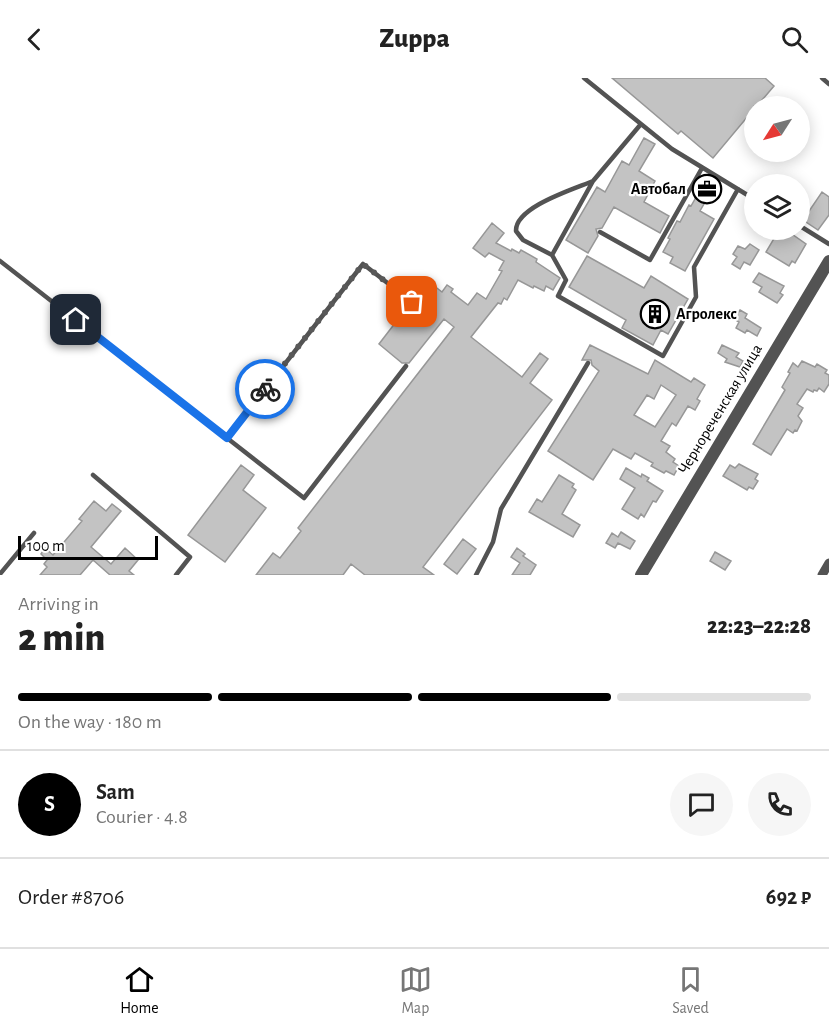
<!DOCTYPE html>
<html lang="en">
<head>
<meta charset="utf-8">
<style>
	:root { --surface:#fff; --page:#f6f6f6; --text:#222; --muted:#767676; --line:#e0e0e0; --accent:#000 }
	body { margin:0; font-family:"Alegreya Sans",sans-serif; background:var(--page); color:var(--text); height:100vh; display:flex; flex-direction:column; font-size:22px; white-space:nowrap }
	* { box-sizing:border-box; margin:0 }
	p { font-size:20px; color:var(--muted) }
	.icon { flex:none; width:33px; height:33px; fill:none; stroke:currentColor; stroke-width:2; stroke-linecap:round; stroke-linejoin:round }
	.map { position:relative; height:497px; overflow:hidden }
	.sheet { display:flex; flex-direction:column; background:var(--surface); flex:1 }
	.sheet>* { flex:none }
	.needle { width:39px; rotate:234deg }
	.tools { position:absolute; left:744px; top:18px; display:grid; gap:12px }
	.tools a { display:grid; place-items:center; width:66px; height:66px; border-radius:50%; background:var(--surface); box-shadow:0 3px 15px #0003; font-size:30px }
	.scale { position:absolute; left:18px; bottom:15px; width:140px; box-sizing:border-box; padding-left:6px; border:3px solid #000; border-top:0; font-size:16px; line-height:21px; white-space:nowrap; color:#000; -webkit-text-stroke:4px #fff; paint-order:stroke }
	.pin { position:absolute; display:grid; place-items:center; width:51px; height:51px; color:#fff; margin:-26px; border-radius:12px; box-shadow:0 3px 9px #0006 }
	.courier { position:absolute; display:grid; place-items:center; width:60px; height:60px; margin:-30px; border:4px solid #1a73e8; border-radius:50%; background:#fff; color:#222; box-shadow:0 2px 8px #0007 }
	.summary em { font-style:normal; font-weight:800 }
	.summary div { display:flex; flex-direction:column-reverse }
	.summary { display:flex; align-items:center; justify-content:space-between; height:102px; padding:0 18px }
	h1 { font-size:39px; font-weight:800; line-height:45px }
	.bar { display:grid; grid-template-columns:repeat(4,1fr); gap:9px 6px; align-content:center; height:72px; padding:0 18px }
	.bar i { height:8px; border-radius:4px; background:var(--line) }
	.bar .current { background:var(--accent) }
	.bar p { grid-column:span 4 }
	.line { display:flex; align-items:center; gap:15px; padding:0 18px; border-top:2px solid var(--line) }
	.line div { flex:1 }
	.round { display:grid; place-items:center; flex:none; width:63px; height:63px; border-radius:32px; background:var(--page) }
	header { display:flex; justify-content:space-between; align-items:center; height:78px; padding:0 18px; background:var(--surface); font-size:27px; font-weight:800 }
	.dock { display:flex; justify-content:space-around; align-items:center; height:84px; border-top:2px solid var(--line); background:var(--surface); font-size:16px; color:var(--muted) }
	.dock a { display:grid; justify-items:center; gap:3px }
	.dock .current { color:var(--accent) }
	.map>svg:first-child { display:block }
</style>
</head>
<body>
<header><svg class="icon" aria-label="back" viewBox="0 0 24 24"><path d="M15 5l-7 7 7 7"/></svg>Zuppa<svg class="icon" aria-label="search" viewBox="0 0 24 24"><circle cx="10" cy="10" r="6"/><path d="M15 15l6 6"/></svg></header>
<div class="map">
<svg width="829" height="497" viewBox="0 0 829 497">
	<rect width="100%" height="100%" fill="#fff"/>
	<!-- building -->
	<path fill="#c3c3c3" stroke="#979797" stroke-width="1.5" fill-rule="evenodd" d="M612,0H765L774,8L757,28H754V31L713,80L681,53L678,56Z
		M644,60L655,66L639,93L655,103L644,124L669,138L660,155L614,129L602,150L596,151L598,158L588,175L566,162L597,109L605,114L622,83L629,87Z
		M707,100L716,105L700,133L714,141L685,193L670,185L673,179L663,174L670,161L668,160L677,143L680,144L689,127L691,128Z
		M822,114L829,119V137L818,152L803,142Z
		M492,145L504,155L496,165L511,173L512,171L519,175L521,172L537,181L536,184L560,200L553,212L546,208L544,213L534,208L533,210L518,202L507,222L504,220L501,226L498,225L471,259L522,299L540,275L548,281L530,305L552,322L423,489L434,497H365L351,486L343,497H256L273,475L280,480L301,453L298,450L454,249L444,241L409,285H402L379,266L409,227H415L416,224L415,220L428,203L442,214L447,207L453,211L451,214L468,227L477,215L486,221L502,193L499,192L504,183L489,175L485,179L473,170Z
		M779,152L783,155L786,152L806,166L795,185L792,183L789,188L766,174Z
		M750,166L759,172L750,187L744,184L740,191L732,186L737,179L733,176L738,168L745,171Z
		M587,178L644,210L651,198L688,221L668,256L661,252L653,267L622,250L626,242L569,209Z
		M759,195L784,208L780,215L783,217L777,225L759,214L762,209L753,204Z
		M740,232L747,236L745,240L761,250L757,258L747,252L745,255L736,250L739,244L734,241Z
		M590,267L648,296L655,282L691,304L694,300L705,307L697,321L700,323L695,332L688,328L676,348L672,345L661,363L670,368L666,374L675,381L673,384L679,388L674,397L666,393L664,395L651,388L653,385L635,375L631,381L613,371L593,402L548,373L599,293L592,287L591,282H582ZM661,307L676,317L655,349L634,337L647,317L654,321Z
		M722,267L739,275L736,279L743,283L740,289L725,284L727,281L718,275Z
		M802,283L815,289L817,286L827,292L825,295L829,297V306L824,314L819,310L817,313L814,312L813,314L807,311L797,326L803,330L798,338L802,343L797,353L795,352L793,355L787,351L771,377L753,366L785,312L782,309L790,295L788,294L793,285L798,289Z
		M739,386L758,396L755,401L758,403L753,411L749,409L747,412L723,398L730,387L735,390Z
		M241,387L254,397L243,412L266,430L225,484L188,457Z
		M626,390L641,399L642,396L649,400L647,403L663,413L656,424L653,423L644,439L641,436L638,441L622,431L635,410L620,401Z
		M559,397L574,406L572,409L576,412L562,436L580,447L573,459L529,434L537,421L542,424Z
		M94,423L106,433L112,426L121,433L91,469L111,486L125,470L138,482L129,493L134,497H110L93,482L80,497H40L47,489L44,486L47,482L41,476L45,470L53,477L82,443L79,441Z
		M621,454L635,463L630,471L618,465L615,470L606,465L612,455L618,459Z
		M463,461L476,471L457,496L444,486Z
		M517,470L525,476L523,478L536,487L530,497H512L520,485L511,479Z
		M715,474L731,483L725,492L710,483Z"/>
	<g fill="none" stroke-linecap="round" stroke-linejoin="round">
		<!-- service -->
		<path stroke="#535353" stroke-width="4.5" d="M584,0L672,71L754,121
			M822,0L829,6
			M641,46L593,103L552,177L566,202L558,218L663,278L696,219L694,189L738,111
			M800,148L829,166
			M600,154L650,182L702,90
			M552,177L523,162L516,153C515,129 574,111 593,103
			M0,183L227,360L363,186L412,224
			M227,360L304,420L406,288
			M93,397L190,479L176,497
			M0,496L34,455
			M476,497L493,464L501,431L588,285"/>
		<!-- minor -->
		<path stroke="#535353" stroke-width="9" d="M822,497L829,485"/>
		<!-- tertiary -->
		<path stroke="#535353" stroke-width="12" d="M641,497L829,183"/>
	</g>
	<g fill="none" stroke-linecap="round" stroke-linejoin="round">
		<!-- done -->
		<path stroke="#595959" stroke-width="6" stroke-dasharray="0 10.8" d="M265,311L363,186L412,224"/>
		<!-- route -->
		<path stroke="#1a73e8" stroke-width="8" d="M76,242L227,360L265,311"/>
	</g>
	<!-- icons -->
	<defs>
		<g id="office-ring" transform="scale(1.5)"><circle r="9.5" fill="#fff" stroke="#000" stroke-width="1.5"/><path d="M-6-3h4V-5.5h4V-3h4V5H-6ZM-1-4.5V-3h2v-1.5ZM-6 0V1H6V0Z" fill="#000"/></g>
		<g id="building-ring" transform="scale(1.5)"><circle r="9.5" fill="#fff" stroke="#000" stroke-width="1.5"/><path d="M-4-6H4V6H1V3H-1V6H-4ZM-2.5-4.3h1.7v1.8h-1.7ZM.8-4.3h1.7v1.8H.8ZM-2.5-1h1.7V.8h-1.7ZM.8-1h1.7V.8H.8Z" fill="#000"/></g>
	</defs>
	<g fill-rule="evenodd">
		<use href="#office-ring" x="707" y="111"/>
		<use href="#building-ring" x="655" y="236"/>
	</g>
	<g text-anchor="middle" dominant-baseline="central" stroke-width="4.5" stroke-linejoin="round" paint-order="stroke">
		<!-- poi labels -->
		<g font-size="16" font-weight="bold" fill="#000" stroke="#fff" text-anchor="end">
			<text x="686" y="111">Автобал</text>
			<text x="676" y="236" text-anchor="start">Агролекс</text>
		</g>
		<!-- street labels -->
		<g font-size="16" fill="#000" stroke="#fff">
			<text transform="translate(720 331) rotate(-59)">Чернореченская улица</text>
		</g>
	</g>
</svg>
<div class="tools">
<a><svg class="needle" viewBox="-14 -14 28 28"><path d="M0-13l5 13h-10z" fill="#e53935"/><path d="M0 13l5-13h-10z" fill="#767676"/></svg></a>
<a><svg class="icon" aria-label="layers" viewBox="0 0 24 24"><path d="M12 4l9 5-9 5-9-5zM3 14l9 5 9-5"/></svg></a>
</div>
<div class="scale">100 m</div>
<div class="pin" style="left:412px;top:224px;background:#ea580c"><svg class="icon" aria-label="bag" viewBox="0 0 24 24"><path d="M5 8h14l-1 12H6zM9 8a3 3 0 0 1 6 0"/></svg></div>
<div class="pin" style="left:76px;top:242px;background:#1f2937"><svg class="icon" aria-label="home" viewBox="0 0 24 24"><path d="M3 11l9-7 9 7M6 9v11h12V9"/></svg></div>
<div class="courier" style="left:265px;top:311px"><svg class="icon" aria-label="bike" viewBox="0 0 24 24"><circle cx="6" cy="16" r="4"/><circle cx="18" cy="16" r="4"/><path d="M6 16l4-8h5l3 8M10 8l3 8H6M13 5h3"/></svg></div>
</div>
<section class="sheet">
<div class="summary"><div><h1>2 min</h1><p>Arriving in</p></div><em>22:23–22:28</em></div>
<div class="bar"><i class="current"></i><i class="current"></i><i class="current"></i><i></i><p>On the way · 180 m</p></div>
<div class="line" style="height:108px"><b class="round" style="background:var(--accent);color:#fff">S</b><div><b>Sam</b><p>Courier · 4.8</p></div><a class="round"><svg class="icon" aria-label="chat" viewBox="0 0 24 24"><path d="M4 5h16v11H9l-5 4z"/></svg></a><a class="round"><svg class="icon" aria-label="phone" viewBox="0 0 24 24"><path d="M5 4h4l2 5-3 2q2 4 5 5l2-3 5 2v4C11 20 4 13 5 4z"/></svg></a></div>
<div class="line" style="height:78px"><div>Order #8706</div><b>692 ₽</b></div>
</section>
<nav class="dock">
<a class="current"><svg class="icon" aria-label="home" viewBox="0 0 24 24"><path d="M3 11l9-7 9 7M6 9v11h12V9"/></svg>Home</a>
<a><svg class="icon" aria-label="map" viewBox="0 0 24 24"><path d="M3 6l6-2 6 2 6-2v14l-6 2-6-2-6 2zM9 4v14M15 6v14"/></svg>Map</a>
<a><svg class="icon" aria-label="saved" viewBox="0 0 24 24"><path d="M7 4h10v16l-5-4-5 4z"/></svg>Saved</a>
</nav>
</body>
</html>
